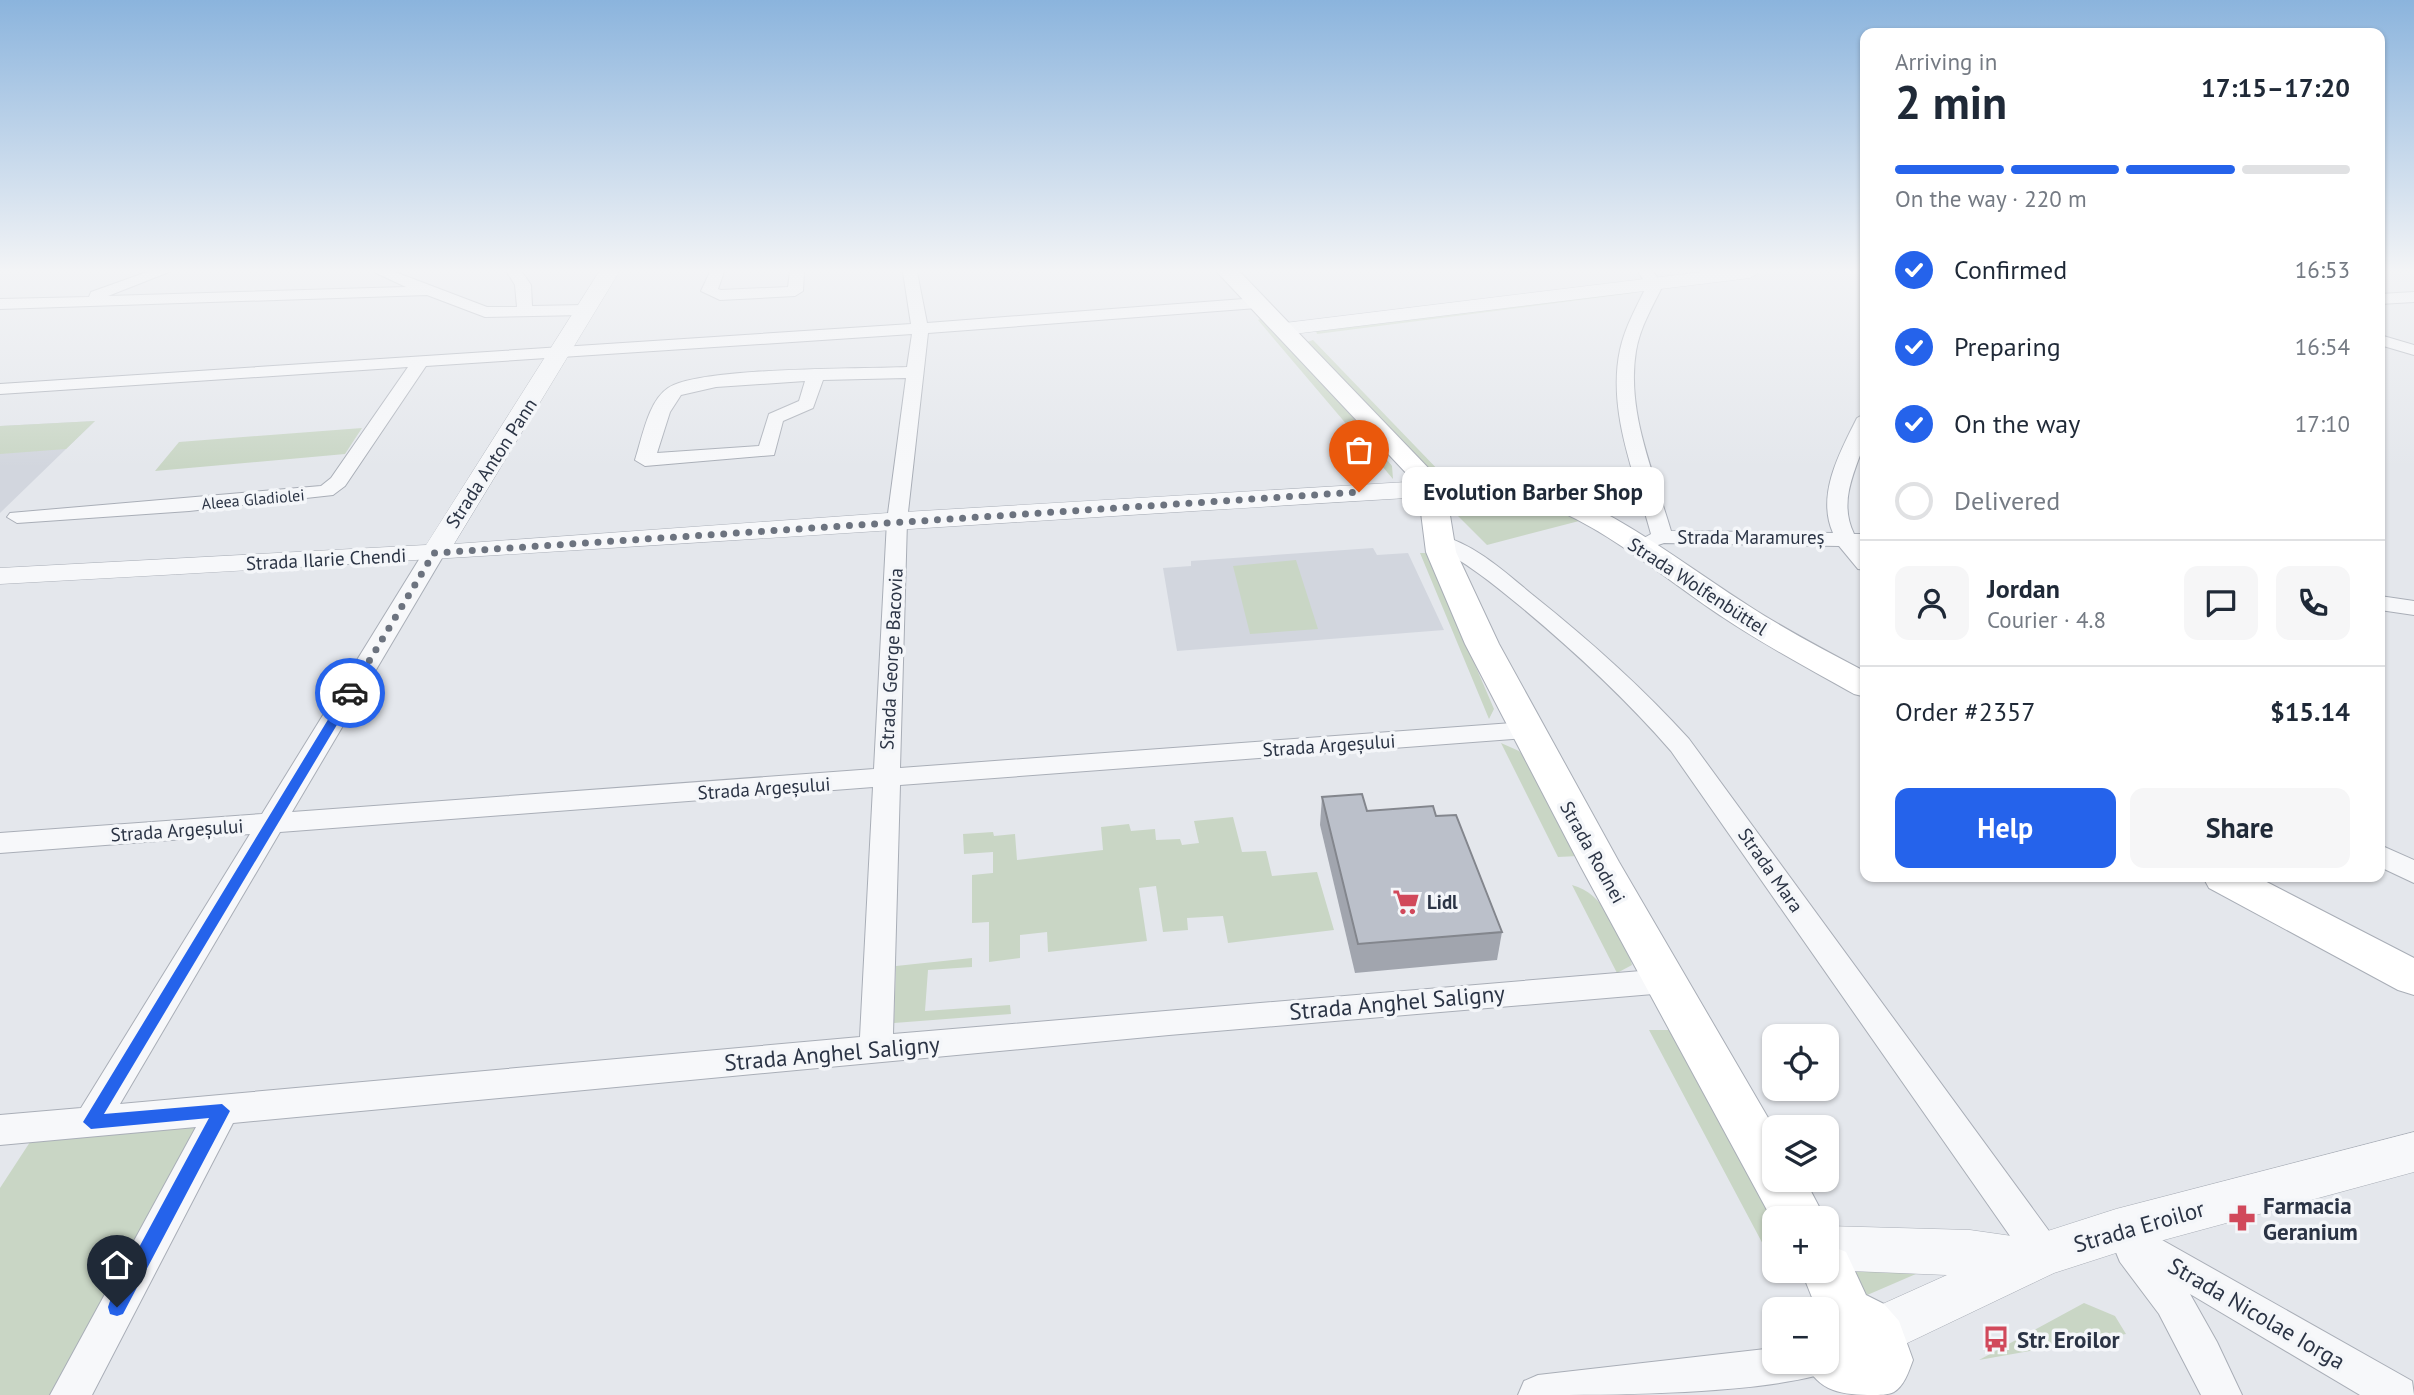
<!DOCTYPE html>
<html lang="en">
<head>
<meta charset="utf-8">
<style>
	:root { --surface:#fff; --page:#f6f6f7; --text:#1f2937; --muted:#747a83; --line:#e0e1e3; --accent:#2563eb }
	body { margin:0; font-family:"PT Sans",sans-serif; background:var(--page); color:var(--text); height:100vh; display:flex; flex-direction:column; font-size:26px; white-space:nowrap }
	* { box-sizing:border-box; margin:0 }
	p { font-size:23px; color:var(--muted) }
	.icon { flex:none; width:38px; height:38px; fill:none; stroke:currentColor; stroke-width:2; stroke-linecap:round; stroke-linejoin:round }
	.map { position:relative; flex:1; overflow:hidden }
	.panel { position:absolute; left:1860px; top:28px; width:525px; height:854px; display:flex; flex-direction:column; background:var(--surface); border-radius:14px; box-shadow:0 2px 5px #0004 }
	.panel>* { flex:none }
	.controls { position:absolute; left:1762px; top:1024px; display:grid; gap:14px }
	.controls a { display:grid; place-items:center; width:77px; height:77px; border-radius:14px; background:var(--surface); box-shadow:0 2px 5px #0004; font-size:35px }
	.pin { position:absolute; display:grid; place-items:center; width:60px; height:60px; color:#fff; margin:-72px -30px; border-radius:50% 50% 50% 0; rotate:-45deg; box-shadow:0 0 7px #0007 }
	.pin .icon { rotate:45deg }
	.courier { position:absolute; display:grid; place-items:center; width:70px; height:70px; margin:-35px; border:5px solid #2563eb; border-radius:50%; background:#fff; color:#222; box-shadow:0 2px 9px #0007 }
	.bubble { position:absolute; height:49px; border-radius:14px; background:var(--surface); box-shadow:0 2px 5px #0004; font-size:23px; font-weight:800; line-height:49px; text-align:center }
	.overview em { font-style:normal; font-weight:800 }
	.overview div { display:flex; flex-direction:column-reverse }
	.overview { display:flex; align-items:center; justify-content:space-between; height:119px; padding:0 35px }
	h1 { font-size:46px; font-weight:800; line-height:52px }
	.bar { display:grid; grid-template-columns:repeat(4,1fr); gap:10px 7px; align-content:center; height:84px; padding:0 35px }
	.bar i { height:9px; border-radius:5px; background:var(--line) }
	.bar .selected { background:var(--accent) }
	.bar p { grid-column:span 4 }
	.line { display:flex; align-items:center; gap:18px; padding:0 35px; border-top:2px solid var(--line) }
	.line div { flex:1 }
	.round { display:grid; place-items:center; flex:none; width:74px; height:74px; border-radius:14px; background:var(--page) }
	ol { padding:0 35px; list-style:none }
	li { display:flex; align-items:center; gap:21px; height:77px }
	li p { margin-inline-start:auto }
	li .icon { padding:7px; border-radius:50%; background:var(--accent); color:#fff; stroke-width:4 }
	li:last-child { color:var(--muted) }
	li i { width:38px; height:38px; border:4px solid var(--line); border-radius:50% }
	.primary-button { display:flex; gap:14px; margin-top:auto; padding:14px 35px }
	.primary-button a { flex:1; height:80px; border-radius:14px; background:var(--accent); color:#fff; font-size:28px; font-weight:800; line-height:80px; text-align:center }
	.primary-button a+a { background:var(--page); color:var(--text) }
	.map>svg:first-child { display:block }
</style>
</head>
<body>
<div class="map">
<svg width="2414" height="1395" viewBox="0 0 2414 1395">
	<rect width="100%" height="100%" fill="#e4e7ec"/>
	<!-- built -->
	<path fill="#d2d6de" d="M95,421L66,449L0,513V426Z
		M1373,548L1377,555L1408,553L1444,630L1177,651L1163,568L1191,566V561Z"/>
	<!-- green -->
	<path fill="#c9d6c5" d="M1631,291L1634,293L1317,334L1316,331Z
		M1262,318L1320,377L1392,466L1393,479L1258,320Z
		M1313,340L1443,475L1428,473L1307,342Z
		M95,421L66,449L0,454V426Z
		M362,428L345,454L155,471L179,442Z
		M1502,490L1549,503L1583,520L1487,545L1455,513L1451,502Z
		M1420,553H1427L1494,709L1489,719Z
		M1296,560L1318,629L1250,634L1233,566Z
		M1501,743L1519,751L1528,761L1578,856L1558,857Z
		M1233,817L1242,852L1266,851L1272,876L1317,872L1334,930L1228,943L1223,916L1187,918L1188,930L1163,932L1156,886L1139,888L1147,941L1048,952L1047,932L1020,935V958L989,962V922L972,923V875L993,873V852L964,854L963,834L993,832L994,836L1015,834L1017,860L1103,850L1101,827L1129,824L1131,831L1155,829L1156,840L1180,839L1182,845L1199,843L1194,821Z
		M1572,885C1605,894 1615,929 1630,957L1632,965L1617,973Z
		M972,958V967L928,970L925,1011L1010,1005L1011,1014L894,1023L896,966Z
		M1649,1030H1669L1774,1223V1265Z
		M208,1124L63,1395H0V1188L32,1139Z
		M1834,1259L1946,1261L1858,1299Z
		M2084,1303L2115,1316L2126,1334L1979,1360Z"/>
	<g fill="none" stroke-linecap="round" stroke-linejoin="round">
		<!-- minor casing -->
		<g stroke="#a9aeb7" stroke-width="2">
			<path id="minor" d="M147,272H169L108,296L406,287L374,272H395L487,307H517L515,285L507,272H522L531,285L532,306L584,305L592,310L584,315L485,317L427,295L0,309V299L89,297L91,292Z
				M710,272H724L718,289L721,290L788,287L790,272H804L803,291L795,296L720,300L701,291Z
				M903,272H917L927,323L1257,298L1265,303L1257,308L928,333L907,521L900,768L1527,722L1536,724L1540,730L1536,736L1527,738L900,785L893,1034L1665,969L1676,972L1680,981L1676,990L1665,993L1169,1035L233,1123L92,1395H50L196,1127L0,1145V1115L81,1108L250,834L0,853V833L262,814L423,553L434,547L445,553L292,812L874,769L887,521L906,378L823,380L813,408L783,421L774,455L645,466L635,460C642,439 648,401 668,388C699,367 862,369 907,367L912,334L426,366L345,486L333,495L189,511L17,523L7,517L10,513L321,486L331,478L408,367L0,394V384L911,324ZM805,381L799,401L769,414L759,446L657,453L670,412L681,395L716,387ZM873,787L860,1037L120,1104L280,832Z
				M1638,272H1653L1663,285C1653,306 1640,327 1636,351C1626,412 1654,473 1671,531L1833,533C1816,495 1840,452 1857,418L1866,413C1866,422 1867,432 1865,441C1855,472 1838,501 1854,534H1866V546H1861L1866,551V570L1858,569L1839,546L1664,543L1646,549L1639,547L1635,543L1651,534C1635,475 1607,411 1620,350C1625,327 1637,306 1647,285Z
				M2414,292V302L2380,304V294Z
				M2380,335L2414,345V355L2380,345Z
				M1439,535C1475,544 1506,573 1534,596C1589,640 1641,686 1689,739L2057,1242L2062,1254L2057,1266L2044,1272L2031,1266L1671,751C1625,698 1574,651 1520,606C1492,583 1465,561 1432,545L1429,541L1432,537Z
				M2380,596L2414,601V615L2380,610Z
				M2380,845L2414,860V883L2380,867Z
				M2116,1214L2412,1381L2414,1395H2360L2190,1294L2217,1342L2242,1395H2201L2159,1314L2120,1262L2115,1250L2103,1243L2098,1231L2103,1219Z
				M1774,1348V1362H1820L1815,1376C1739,1395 1602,1395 1518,1395L1524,1381L1538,1375Z"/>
		</g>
		<!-- tertiary casing -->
		<g stroke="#a9aeb7" stroke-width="1">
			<path id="tertiary" d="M599,272H619L454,544L888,513L1407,482L1416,485L1420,490L1416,495L1407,498C938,526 469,559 0,584V568L426,545Z
				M1702,272H1760L1750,278L1285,335L1275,329L1285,323Z
				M2414,1132V1172L2116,1253L2054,1273L1876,1358L1858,1351L1851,1333L1858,1315L1947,1275L1827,1270V1226L1970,1230L2026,1238L2116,1209Z"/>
		</g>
		<!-- secondary casing -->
		<g stroke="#a9aeb7" stroke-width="2">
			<path id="secondary" d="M1217,272H1240L1436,476C1557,458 1654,546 1749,606C1786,630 1826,651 1866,672V697L1854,694C1810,669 1766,646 1724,618C1642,564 1550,475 1444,492L1447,497L1456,552L1499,644L1619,862L1774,1128V1180H1805L1825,1218H1774V1223L1581,867L1465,644L1426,552L1419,497L1423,491Z
				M2203,877H2257L2414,958V995L2398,990L2209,888Z
				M1827,1244L1846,1252L1866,1295L1884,1304L1899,1321L1913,1360C1909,1371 1904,1386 1894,1392C1888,1395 1879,1395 1873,1395C1843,1395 1818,1392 1805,1362H1827V1309H1806L1813,1300L1801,1270H1827Z"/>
		</g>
		<!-- minor -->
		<use href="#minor" fill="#f7f8fa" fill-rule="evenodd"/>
		<!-- tertiary -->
		<use href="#tertiary" fill="#f7f8fa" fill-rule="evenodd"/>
		<!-- secondary -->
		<use href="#secondary" fill="#fff" fill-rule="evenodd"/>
	</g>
	<!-- wall -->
	<path fill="#a1a5ae" d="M1322,797L1367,811L1502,932L1497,960L1355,973L1320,825Z"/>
	<!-- building -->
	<path fill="#bbc0ca" stroke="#83868d" stroke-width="2" d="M1362,794L1367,811L1433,806L1436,816L1456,815L1502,932L1358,944L1322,797Z"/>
	<!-- sky -->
	<linearGradient id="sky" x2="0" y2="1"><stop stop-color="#8bb4dd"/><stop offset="0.58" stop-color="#f3f4f6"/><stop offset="1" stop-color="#f3f4f6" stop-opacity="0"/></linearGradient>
	<rect width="2414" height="467" fill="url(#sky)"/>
	<!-- route -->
	<path fill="#2563eb" d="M346,690L356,693L104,1114L222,1104L230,1111L123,1314L117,1316L110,1314L108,1307L110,1301L209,1118L91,1129L83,1122Z"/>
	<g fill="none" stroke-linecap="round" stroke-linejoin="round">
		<!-- done -->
		<path stroke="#6c737f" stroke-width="7" stroke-dasharray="0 12.6" d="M350,693L434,553L1359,492"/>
	</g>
	<!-- icons -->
	<defs>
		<g id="supermarket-bare" transform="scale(2.1)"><path d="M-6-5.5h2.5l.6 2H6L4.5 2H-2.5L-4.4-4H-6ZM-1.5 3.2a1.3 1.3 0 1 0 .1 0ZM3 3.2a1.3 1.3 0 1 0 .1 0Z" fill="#d1495b" stroke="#f4f6f9" stroke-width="2.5" paint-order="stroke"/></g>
		<g id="pharmacy-bare" transform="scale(2.1)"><path d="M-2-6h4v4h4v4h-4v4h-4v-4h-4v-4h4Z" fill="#d1495b" stroke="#f4f6f9" stroke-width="2.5" paint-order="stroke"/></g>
		<g id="bus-bare" transform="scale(2.1)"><path d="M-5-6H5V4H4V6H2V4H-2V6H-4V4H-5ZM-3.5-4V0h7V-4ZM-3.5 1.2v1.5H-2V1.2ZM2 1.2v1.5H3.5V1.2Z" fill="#d1495b" stroke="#f4f6f9" stroke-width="2.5" paint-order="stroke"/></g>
	</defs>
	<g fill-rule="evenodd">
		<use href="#supermarket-bare" x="1406" y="902"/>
		<use href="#pharmacy-bare" x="2242" y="1218"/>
		<use href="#bus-bare" x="1996" y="1339"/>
	</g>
	<g text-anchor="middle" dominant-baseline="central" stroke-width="7" stroke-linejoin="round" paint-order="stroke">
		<!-- far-street labels -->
		<g font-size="16" fill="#2b3445" stroke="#f4f6f9">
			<text transform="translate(253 499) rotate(-5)">Aleea Gladiolei</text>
		</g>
		<!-- street labels -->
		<g font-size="19" fill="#2b3445" stroke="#f4f6f9">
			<text transform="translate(491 463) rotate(-57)">Strada Anton Pann</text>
			<text x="1751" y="537">Strada Maramureș</text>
			<text transform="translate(326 559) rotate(-3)">Strada Ilarie Chendi</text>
			<text transform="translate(1698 586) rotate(33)">Strada Wolfenbüttel</text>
			<text transform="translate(891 659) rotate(-87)">Strada George Bacovia</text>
			<text transform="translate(1329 745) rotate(-4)">Strada Argeșului</text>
			<text transform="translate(764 788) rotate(-4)">Strada Argeșului</text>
			<text transform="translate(177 830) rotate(-4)">Strada Argeșului</text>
			<text transform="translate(1593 852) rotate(61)">Strada Rodnei</text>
			<text transform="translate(1771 870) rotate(55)">Strada Mara</text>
		</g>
		<!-- poi labels -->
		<g font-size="19" font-weight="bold" fill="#2b3445" stroke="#f4f6f9" text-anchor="start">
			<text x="1427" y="902">Lidl</text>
		</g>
		<!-- near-street labels -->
		<g font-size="23" fill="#2b3445" stroke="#f4f6f9">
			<text transform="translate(1397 1002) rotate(-5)">Strada Anghel Saligny</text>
			<text transform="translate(832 1053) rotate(-5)">Strada Anghel Saligny</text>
			<text transform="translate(2139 1226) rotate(-16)">Strada Eroilor</text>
			<text transform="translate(2257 1313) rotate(30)">Strada Nicolae Iorga</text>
		</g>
		<!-- near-poi labels -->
		<g font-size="23" font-weight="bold" fill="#2b3445" stroke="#f4f6f9" text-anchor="start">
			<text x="2263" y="1205">Farmacia<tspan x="2263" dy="26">Geranium</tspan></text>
			<text x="2017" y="1339">Str. Eroilor</text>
		</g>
	</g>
</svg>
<div class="controls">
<a><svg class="icon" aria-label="locate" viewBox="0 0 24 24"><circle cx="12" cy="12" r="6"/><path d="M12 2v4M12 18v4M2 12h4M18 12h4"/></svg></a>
<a><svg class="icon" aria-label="layers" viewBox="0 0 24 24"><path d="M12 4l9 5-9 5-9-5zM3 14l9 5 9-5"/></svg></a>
<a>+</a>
<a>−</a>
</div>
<div class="pin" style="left:1359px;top:492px;background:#ea580c"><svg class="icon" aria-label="bag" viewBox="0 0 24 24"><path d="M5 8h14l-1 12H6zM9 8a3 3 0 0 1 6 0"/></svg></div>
<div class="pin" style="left:117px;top:1307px;background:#1f2937"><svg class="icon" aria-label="home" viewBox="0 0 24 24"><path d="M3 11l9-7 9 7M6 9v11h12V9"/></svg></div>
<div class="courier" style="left:350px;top:693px"><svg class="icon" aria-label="car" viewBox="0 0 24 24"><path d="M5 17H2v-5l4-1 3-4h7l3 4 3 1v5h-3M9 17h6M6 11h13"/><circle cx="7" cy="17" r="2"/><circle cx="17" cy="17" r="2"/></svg></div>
<div class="bubble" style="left:1402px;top:467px;width:262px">Evolution Barber Shop</div>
<section class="panel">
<div class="overview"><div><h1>2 min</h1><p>Arriving in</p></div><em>17:15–17:20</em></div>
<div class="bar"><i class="selected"></i><i class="selected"></i><i class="selected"></i><i></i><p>On the way · 220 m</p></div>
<ol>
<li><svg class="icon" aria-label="check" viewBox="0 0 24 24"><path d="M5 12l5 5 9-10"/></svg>Confirmed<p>16:53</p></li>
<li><svg class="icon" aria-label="check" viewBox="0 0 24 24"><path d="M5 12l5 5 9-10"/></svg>Preparing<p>16:54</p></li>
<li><svg class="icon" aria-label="check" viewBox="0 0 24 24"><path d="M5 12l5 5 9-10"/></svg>On the way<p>17:10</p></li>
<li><i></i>Delivered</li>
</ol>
<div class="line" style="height:126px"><a class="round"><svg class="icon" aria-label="person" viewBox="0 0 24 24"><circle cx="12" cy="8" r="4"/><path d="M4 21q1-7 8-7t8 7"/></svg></a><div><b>Jordan</b><p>Courier · 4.8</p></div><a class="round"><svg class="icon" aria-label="chat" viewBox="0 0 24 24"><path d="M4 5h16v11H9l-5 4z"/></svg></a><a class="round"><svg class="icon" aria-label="phone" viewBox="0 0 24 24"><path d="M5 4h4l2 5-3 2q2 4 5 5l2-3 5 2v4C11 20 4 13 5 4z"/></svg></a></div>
<div class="line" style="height:91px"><div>Order #2357</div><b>$15.14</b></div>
<div class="primary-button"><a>Help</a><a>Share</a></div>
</section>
</div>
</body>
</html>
